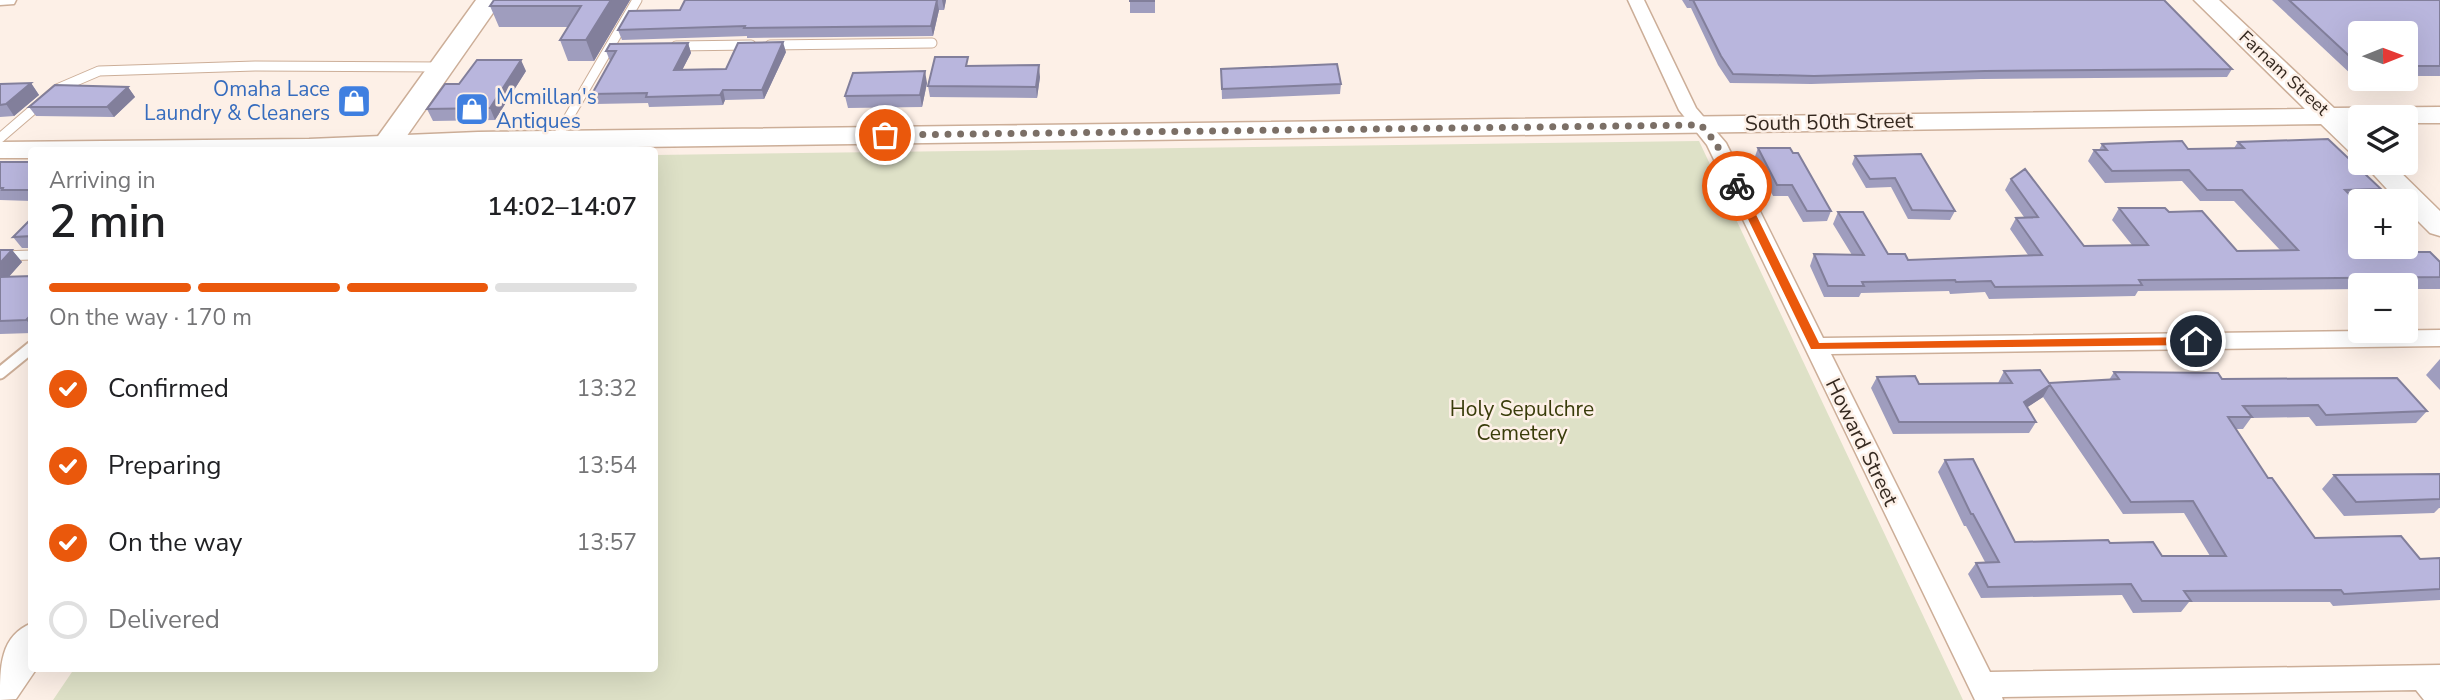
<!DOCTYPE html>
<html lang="en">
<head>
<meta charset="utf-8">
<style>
	:root { --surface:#fff; --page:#f2f2f2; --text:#202124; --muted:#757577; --line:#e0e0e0; --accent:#ea580c }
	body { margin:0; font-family:"Nunito Sans",sans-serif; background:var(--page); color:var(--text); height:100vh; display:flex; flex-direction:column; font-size:26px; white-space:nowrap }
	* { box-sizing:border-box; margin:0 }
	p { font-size:23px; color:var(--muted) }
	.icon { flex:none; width:38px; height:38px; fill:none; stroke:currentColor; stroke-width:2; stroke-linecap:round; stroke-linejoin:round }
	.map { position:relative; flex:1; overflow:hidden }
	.details { position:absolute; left:28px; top:147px; width:630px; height:525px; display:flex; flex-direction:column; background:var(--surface); border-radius:7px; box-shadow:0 7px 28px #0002 }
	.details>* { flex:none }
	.needle { width:46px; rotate:89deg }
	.buttons { position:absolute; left:2348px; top:21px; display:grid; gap:14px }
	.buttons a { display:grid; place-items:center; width:70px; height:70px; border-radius:7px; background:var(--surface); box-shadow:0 7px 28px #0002; font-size:35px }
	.pin { position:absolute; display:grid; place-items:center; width:60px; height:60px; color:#fff; margin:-30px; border:4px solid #fff; border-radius:50%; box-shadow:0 2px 7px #0007 }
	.courier { position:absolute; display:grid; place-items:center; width:70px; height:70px; margin:-35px; border:5px solid #ea580c; border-radius:50%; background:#fff; color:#222; box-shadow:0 2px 9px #0007 }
	.overview em { font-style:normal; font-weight:600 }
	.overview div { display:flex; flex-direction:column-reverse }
	.overview { display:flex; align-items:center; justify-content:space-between; height:119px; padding:0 21px }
	h1 { font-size:46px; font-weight:600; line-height:52px }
	.bar { display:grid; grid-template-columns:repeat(4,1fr); gap:10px 7px; align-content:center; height:84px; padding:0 21px }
	.bar i { height:9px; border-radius:5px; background:var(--line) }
	.bar .on { background:var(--accent) }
	.bar p { grid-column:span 4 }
	ol { padding:0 21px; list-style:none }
	li { display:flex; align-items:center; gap:21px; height:77px }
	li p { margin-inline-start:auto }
	li .icon { padding:7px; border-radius:50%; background:var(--accent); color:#fff; stroke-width:4 }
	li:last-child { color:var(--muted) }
	li i { width:38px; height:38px; border:4px solid var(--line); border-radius:50% }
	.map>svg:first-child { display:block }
</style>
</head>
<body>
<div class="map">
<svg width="2440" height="700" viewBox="0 0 2440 700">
	<rect width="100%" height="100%" fill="#fdf0e7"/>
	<!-- green -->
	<path fill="#dee1c7" d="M1699,141L1963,700H53L74,669L654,668L655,155Z"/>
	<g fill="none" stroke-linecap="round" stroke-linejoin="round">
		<!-- lane-far1 casing -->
		<g stroke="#ccae98" stroke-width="11">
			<path id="lane-far1" d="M770,45L932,43
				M676,46L751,45
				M0,138L57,89L99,71L255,66L441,67
				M556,139L637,0
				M0,256L32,255"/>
		</g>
		<!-- lane casing -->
		<g stroke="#ccae98" stroke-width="15">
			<path id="lane" d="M0,373L32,347"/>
		</g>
		<!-- street casing -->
		<g stroke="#ccae98" stroke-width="3">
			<path id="street" d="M0,0H16L14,4L0,5Z
				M1628,0H1644L1696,108L1726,143L1823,338L2440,330V346L1831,354L1990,672L2440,665V700H2424L2416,690L2002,697L2003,700H1975L1707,145L1679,110Z"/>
		</g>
		<!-- secondary casing -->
		<g stroke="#ccae98" stroke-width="3">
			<path id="secondary" d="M2194,0H2219L2334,108L2440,107V123H2406V117H2361V124H2351L2361,133V156L2352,154L2321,124L417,150H32V158H0V142L309,139L478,132L2305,109Z
				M2363,163H2391L2440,211V236L2430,233L2406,209V201H2398Z"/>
		</g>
		<!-- primary casing -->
		<g stroke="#ccae98" stroke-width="3">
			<path id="primary" d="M476,0H502L397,150H368Z
				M32,623V668H37L16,699L0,700C0,666 0,636 32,623Z"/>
		</g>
		<!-- lane-far1 -->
		<use href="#lane-far1" stroke="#fff" stroke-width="9"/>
		<!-- lane -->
		<use href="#lane" stroke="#fff" stroke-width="11"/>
		<!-- street -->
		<use href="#street" fill="#fff" fill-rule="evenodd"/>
		<!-- secondary -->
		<use href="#secondary" fill="#fff" fill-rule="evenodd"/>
		<!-- primary -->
		<use href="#primary" fill="#fff" fill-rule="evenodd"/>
	</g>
	<!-- wall -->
	<path fill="#9f9dbe" d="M494,0H630L594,61H568L560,40L568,27H499L490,6Z
		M685,0H946L944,10H939L933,36L747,38V36L622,40L618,30L680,10Z
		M1130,0H1155V13H1130Z
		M1682,0H2164L2232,69L2227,77L1981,79L1811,84L1730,83L1718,65L1691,8H1687Z
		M2272,0H2440V76H2406V33H2361V76H2353Z
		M688,43L691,53L682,70L726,69L786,52L764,99L725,100L723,105L649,107L648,103L595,104L592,94L610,61L606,51Z
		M969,66L1040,77L1037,98L930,97L928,86Z
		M1221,69L1341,84L1340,94L1222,99Z
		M526,71L495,120L433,121L427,109L459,84Z
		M31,83L39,95L14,116L0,117V84Z
		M927,83L922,107L848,108L845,96Z
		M128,87L135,97L114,117L36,116L29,107Z
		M2238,142L2381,189L2372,200L2355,201L2405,252L2440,262V289H2406V285H2361V289L2138,291L2135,296L1989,299L1985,292L1950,294L1949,291L1861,293L1859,297H1824L1810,266L1814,254L1852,255L1833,224L1838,212L1888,254L1908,260L2028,255L2010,229L2016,218L2024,217L2005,190L2011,179L2084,246L2132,245L2112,220L2119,208L2169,212L2237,251L2280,250L2234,201H2200L2182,181L2105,183L2088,161L2094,150H2099L2102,144L2188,149L2234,148Z
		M1758,148L1793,153L1831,211L1827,221L1803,222L1788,196H1773L1754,159Z
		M1855,156L1955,211L1950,220L1908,219L1891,187L1866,188L1852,164Z
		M0,162H32V201L0,200Z
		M32,218V248H22L13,237Z
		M0,250H12L22,262L9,276H32V333L0,334Z
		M2440,359V390L2426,375Z
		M2004,371L2049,383L2109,380L2114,372L2222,379L2427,411L2416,423L2316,426L2309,417L2251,418L2243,429H2236L2268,478L2315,538L2420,559L2440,558V600L2333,606L2330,602H2189L2181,612L2133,613L2122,595L1981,598L1968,574L1976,563L1985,562L1966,526H1964L1938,472L1945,460L2015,542L2110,543L2162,556H2210L2184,513L2123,514L2043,397L2027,407L2036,422L2029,433L1893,434L1871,388L1877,377L1919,384L1998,383Z
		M2440,474V508H2439L2434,513L2344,516L2322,489L2334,475Z"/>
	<!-- shaded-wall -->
	<path fill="#827f9b" d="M611,0H630L594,61L586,40Z
		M937,0L939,10L933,36L931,26Z
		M942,0H946L944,10Z
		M783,42L786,52L764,99L762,90Z
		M688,43L691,53L677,80L674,70Z
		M521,60L526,71L495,120L490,108Z
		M1039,65L1040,77L1037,98L1036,87Z
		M925,71L927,83L922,107L920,95Z
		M31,83L39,95L14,116L6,104Z
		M128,87L135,97L114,117L107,107Z
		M723,90L725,100L723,105L720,95Z
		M12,250L22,262L0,287V263Z
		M32,314V326L26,320Z
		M2050,385L2043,397L2017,414L2024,402Z"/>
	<!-- building -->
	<path fill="#b9b6dd" stroke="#827f9b" stroke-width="2" d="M494,0H611L586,40H560L581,6H490Z
		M685,0H937L931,26L744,28L745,26L618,30L629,11L680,10Z
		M1130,0H1154V1H1130Z
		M1689,0H2164L2232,69L1985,71L1814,76L1733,74L1721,56L1693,0Z
		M2289,0H2440V66H2406V33H2361L2360,66Z
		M783,42L762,90H723L720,95L646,97L647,93L592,94L616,51H606L610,44L688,43L674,70L726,69L738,43Z
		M935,57H968L966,66L1039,65L1036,87L928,86Z
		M477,60H521L490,108L427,109L445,84H459Z
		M1337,64L1341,84L1222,89L1221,69Z
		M925,71L920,95L845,96L853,73Z
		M31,83L6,104L0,105V84Z
		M55,85L128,87L107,107H29Z
		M2328,139L2381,189L2345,190L2361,206V247H2400L2405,252H2430L2440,262V277L2139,280L2142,285L1995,287L1991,281L1956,282L1955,280L1862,282L1864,286H1828L1814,254L1864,255L1838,212H1863L1888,254H1905L1908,260L2042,255L2016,218L2038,217L2011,179L2025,169L2084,246L2148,245L2119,208H2165L2169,212L2202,211L2237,251L2298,250L2242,190H2207L2189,170L2112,171L2094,150H2107L2102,144L2151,142L2182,141L2188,149L2244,148L2238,142Z
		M1758,148H1790L1793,153H1798L1831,211H1807L1792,185H1777Z
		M1921,154L1955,211L1912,210L1895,178L1870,179L1855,156Z
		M0,162H32V190H2L3,188H0Z
		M32,218V236L13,237Z
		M0,250H12L0,263Z
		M32,276V314L26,320L0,321V277Z
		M2040,370L2049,383L2119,379L2114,372L2218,373L2222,379L2397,378L2427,411L2326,415L2318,405L2243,406L2252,417H2228L2268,478H2272L2315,538L2401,536L2420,559L2440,558V589L2344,594L2341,590L2184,591L2191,601H2142L2131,584L1988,587L1976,563L1999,562L1973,514H1971L1945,460L1973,459L2015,542L2108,540L2110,543L2153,542L2162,556H2226L2193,501L2131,502L2050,385L2024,402L2036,422H1899L1877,377L1915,376L1919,384L2012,383L2004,371Z
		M2440,474V499L2356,502L2334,475Z"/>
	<!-- route -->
	<path fill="#ea580c" d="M1733,184L1742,186L1819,343L2196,337L2201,341L2196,345L1811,349L1732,186Z"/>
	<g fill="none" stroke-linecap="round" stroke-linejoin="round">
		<!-- done -->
		<path stroke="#7b6f66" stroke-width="7" stroke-dasharray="0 12.6" d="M885,135L1701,125L1716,143L1737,186"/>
	</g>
	<!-- icons -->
	<defs>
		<g id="shop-square" transform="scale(1.75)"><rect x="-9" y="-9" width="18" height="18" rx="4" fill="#3f7fe0" stroke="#fdf0e7"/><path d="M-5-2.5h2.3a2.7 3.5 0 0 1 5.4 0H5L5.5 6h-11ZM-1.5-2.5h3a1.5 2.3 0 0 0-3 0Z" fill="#fff"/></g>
	</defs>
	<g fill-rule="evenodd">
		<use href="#shop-square" x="354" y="101"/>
		<use href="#shop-square" x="472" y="109"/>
	</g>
	<g text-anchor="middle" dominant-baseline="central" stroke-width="5" stroke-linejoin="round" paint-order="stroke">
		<!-- far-street labels -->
		<g font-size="18" fill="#352920" stroke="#fdf0e7">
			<text transform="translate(2284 73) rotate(43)">Farnam Street</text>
		</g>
		<!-- shop labels -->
		<g font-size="21" fill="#366cbe" stroke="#fdf0e7" text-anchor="end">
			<text x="330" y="89">Omaha Lace<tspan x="330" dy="24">Laundry &amp; Cleaners</tspan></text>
			<text x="496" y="97" text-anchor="start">Mcmillan's<tspan x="496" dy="24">Antiques</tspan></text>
		</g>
		<!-- street labels -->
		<g font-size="21" fill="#352920" stroke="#fdf0e7">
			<text transform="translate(1829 122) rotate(-1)">South 50th Street</text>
			<text transform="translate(1862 442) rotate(64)">Howard Street</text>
		</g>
		<!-- park labels -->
		<g font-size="21" fill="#393c0a" stroke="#fdf0e7">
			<text x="1522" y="409">Holy Sepulchre<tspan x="1522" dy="24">Cemetery</tspan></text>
		</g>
	</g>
</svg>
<div class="buttons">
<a><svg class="needle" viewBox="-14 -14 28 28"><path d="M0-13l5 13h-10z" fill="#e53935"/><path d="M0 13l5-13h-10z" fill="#757577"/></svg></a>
<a><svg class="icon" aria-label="layers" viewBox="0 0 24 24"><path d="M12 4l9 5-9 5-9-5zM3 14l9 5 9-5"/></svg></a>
<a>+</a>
<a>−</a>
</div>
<div class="pin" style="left:885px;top:135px;background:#ea580c"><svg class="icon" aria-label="bag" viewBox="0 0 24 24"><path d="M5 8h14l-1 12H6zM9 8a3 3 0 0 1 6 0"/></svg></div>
<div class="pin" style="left:2196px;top:341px;background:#1f2937"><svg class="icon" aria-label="home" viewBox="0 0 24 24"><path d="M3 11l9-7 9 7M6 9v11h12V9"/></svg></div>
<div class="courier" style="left:1737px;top:186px"><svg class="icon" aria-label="bike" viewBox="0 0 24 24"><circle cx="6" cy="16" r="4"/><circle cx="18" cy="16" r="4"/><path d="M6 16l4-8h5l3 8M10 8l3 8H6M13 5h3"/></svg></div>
<section class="details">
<div class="overview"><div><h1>2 min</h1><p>Arriving in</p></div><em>14:02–14:07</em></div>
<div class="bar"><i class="on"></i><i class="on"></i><i class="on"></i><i></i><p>On the way · 170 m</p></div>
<ol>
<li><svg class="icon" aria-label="check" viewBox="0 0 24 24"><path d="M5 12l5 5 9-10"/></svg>Confirmed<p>13:32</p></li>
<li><svg class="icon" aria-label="check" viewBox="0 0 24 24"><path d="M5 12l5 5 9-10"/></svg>Preparing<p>13:54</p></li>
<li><svg class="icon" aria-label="check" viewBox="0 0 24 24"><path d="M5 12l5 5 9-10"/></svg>On the way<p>13:57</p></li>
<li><i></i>Delivered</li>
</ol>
</section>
</div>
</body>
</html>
